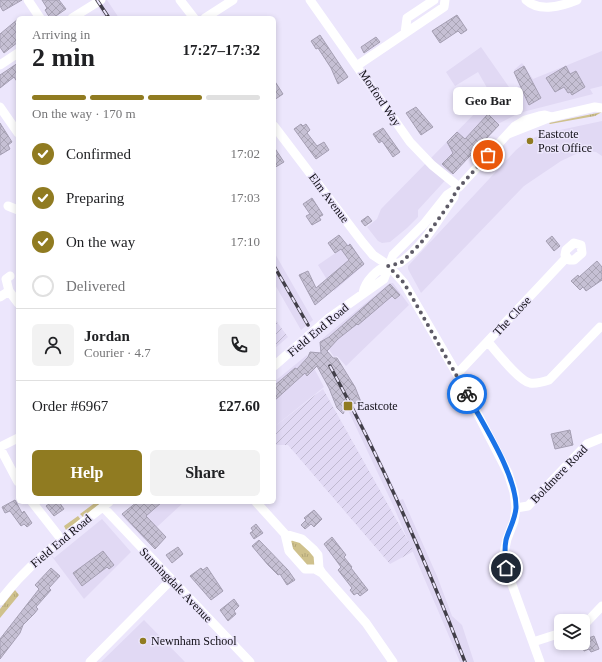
<!DOCTYPE html>
<html lang="en">
<head>
<meta charset="utf-8">
<style>
	:root { --surface:#fff; --page:#f2f2f2; --text:#202124; --muted:#757577; --line:#e0e0e0; --accent:#907b21 }
	body { margin:0; font-family:"Times New Roman",serif; background:var(--page); color:var(--text); height:100vh; display:flex; flex-direction:column; font-size:15px; white-space:nowrap }
	* { box-sizing:border-box; margin:0 }
	p { font-size:13px; color:var(--muted) }
	.icon { flex:none; width:22px; height:22px; fill:none; stroke:currentColor; stroke-width:2; stroke-linecap:round; stroke-linejoin:round }
	.map { position:relative; flex:1; overflow:hidden }
	.details { position:absolute; left:16px; top:16px; width:260px; height:488px; display:flex; flex-direction:column; background:var(--surface); border-radius:6px; box-shadow:0 2px 6px #0003 }
	.details>* { flex:none }
	.fabs { position:absolute; left:554px; top:614px; display:grid; gap:8px }
	.fabs a { display:grid; place-items:center; width:36px; height:36px; border-radius:6px; background:var(--surface); box-shadow:0 2px 6px #0003; font-size:20px }
	.pin { position:absolute; display:grid; place-items:center; width:34px; height:34px; color:#fff; margin:-17px; border:2px solid #fff; border-radius:50%; box-shadow:0 1px 4px #0007 }
	.courier { position:absolute; display:grid; place-items:center; width:40px; height:40px; margin:-20px; border:3px solid #1a73e8; border-radius:50%; background:#fff; color:#222; box-shadow:0 1px 5px #0007 }
	.bubble { position:absolute; height:28px; border-radius:6px; background:var(--surface); box-shadow:0 2px 6px #0003; font-size:13px; font-weight:600; line-height:28px; text-align:center }
	.headline em { font-style:normal; font-weight:600 }
	.headline div { display:flex; flex-direction:column-reverse }
	.headline { display:flex; align-items:center; justify-content:space-between; height:68px; padding:0 16px }
	h1 { font-size:26px; font-weight:600; line-height:30px }
	.bar { display:grid; grid-template-columns:repeat(4,1fr); gap:6px 4px; align-content:center; height:48px; padding:0 16px }
	.bar i { height:5px; border-radius:3px; background:var(--line) }
	.bar .selected { background:var(--accent) }
	.bar p { grid-column:span 4 }
	.line { display:flex; align-items:center; gap:10px; padding:0 16px; border-top:1px solid var(--line) }
	.line div { flex:1 }
	.round { display:grid; place-items:center; flex:none; width:42px; height:42px; border-radius:6px; background:var(--page) }
	ol { padding:0 16px; list-style:none }
	li { display:flex; align-items:center; gap:12px; height:44px }
	li p { margin-inline-start:auto }
	li .icon { padding:4px; border-radius:50%; background:var(--accent); color:#fff; stroke-width:4 }
	li:last-child { color:var(--muted) }
	li i { width:22px; height:22px; border:2px solid var(--line); border-radius:50% }
	.button { display:flex; gap:8px; margin-top:auto; padding:8px 16px }
	.button a { flex:1; height:46px; border-radius:6px; background:var(--accent); color:#fff; font-size:16px; font-weight:600; line-height:46px; text-align:center }
	.button a+a { background:var(--page); color:var(--text) }
	.map>svg:first-child { display:block }
</style>
</head>
<body>
<div class="map">
<svg width="602" height="662" viewBox="0 0 602 662">
	<defs>
		<pattern id="industrial-furrows" width="10" height="10" patternUnits="userSpaceOnUse"><rect width="10" height="10" fill="#e1d9f4"/><path d="M-1 1l2-2M0 10L10 0M9 11l2-2" fill="none" stroke="#c0b9d0"/></pattern>
		<pattern id="grass-tufts" width="24" height="20" patternUnits="userSpaceOnUse"><rect width="24" height="20" fill="#cfc18c"/><path d="M3 7l-1-3M5 7V3M7 7l1-3M15 17l-1-3M17 17v-4M19 17l1-3" fill="none" stroke="#b1a578"/></pattern>
		<pattern id="building-cross-hatch" width="8" height="8" patternUnits="userSpaceOnUse"><rect width="8" height="8" fill="#c6c0d4"/><path d="M0 0l8 8M0 8l8-8" fill="none" stroke="#a9a4b5"/></pattern>
	</defs>
	<rect width="100%" height="100%" fill="#ece6fc"/>
	<!-- built -->
	<path fill="#e1d9f4" d="M94,0H107L119,18H105Z
		M481,47L511,90L523,84L514,70L522,63L533,79L602,51V86L590,89L593,94L519,113L496,125L418,210V217L407,228L390,242L382,243L378,241L367,227L377,219L381,209L481,107L494,100L478,72L455,86L446,72Z
		M602,121V156L596,152L588,151L576,154L561,161L524,186L421,293L408,269V266L516,150L528,140L546,133Z
		M350,243L364,265L334,291L318,265Z
		M274,252L313,320L301,330L274,283Z
		M390,283H393L409,305L346,366L337,356L334,357L322,339Z
		M307,355L324,387L274,427V382Z
		M332,366L356,410L400,500L403,499L437,576L452,616L462,625L474,662H460L392,503L346,406Z
		M137,502H184L144,539L121,515Z
		M102,519L131,552L84,599L41,542L54,558Z
		M144,620L185,662H101Z"/>
	<!-- industrial -->
	<path fill="url(#industrial-furrows)" d="M274,318L288,337L274,349Z
		M323,389L414,551L390,564L288,445H274V427Z"/>
	<!-- grass -->
	<path fill="url(#grass-tufts)" d="M602,112L595,116L550,124L549,123Z
		M96,502H103L84,518L80,514Z
		M78,516L81,520L66,530L64,526Z
		M293,539H298L316,557L315,565L306,568L292,551L290,542Z
		M15,590L19,595L0,618V609Z"/>
	<!-- building -->
	<path fill="url(#building-cross-hatch)" stroke="#a59fb3" d="M0,0H22L3,11L0,6Z
		M42,0H59L66,9L53,18H50L45,10L47,8Z
		M457,15L467,30L461,34L458,31L440,43L432,31Z
		M18,19V42L4,53L0,47V34Z
		M320,35L348,77L338,84L331,68L318,48L316,49L311,41Z
		M376,37L380,42L364,53L361,47Z
		M18,63V83L14,77L0,88V75Z
		M524,66L541,98L529,105L514,72Z
		M566,66L570,74L576,71L585,87L572,95L570,92L568,93L564,87L555,92L546,78Z
		M274,80L283,94L274,100Z
		M416,107L433,127L421,135L406,113Z
		M488,114L499,125L453,174L442,164L453,153L447,142L457,132L465,139Z
		M0,123L12,142L8,145L10,149L0,155Z
		M301,124L303,126L306,124L310,130L307,133L317,146L324,142L329,150L316,159L294,129Z
		M383,128L400,152L393,157L382,141L379,143L373,134Z
		M274,147L284,162L274,168Z
		M312,198L323,215L319,217L321,220L312,225L306,216L310,214L303,204Z
		M368,216L372,221L365,226L361,221Z
		M339,235L348,246L350,244L364,264L315,305L299,275L308,271L316,288L349,260L341,249L335,253L328,243Z
		M552,236L560,246L554,251L546,241Z
		M597,261L602,267V280L586,291L583,287L580,290L571,281L578,275L579,277Z
		M390,284L400,295L395,299L392,296L358,325L357,324L338,339L327,351L333,358H337L355,387L361,402L352,404L350,400L343,414L337,408L329,388L317,366L307,376L305,373L274,401V386L295,368L297,369L308,357L310,352L321,353L320,342L329,337Z
		M570,430L573,445L555,449L551,434Z
		M15,500L22,513L24,511L32,523L27,527L24,524L21,526L10,511L5,513L2,507Z
		M52,502H59L64,509L54,516L46,506Z
		M137,502H162L146,516L166,537L155,549L122,514Z
		M314,510L322,519L314,527L311,524L305,529L301,525L306,520L304,518Z
		M256,524L263,533L254,539L250,533L253,531L251,528Z
		M332,537L346,555L344,557L352,567L351,568L368,590L360,596L357,593L354,595L350,590L352,588L338,570L341,567L324,544Z
		M259,540L288,570L295,580L287,585L280,574L278,575L268,565L252,546Z
		M178,547L183,554L172,563L166,555Z
		M103,551L114,565L109,569L107,567L82,586L73,573Z
		M207,567L223,591L211,600L190,576L201,568L203,570Z
		M51,568L60,576L49,588L51,590L36,607L38,609L34,614L23,625L20,633L0,659V639L39,589L35,585Z
		M234,599L239,606L234,611L236,614L228,621L220,610Z
		M594,636L599,649L591,652L589,649L584,651L582,643L583,640Z"/>
	<g fill="none" stroke-linecap="round" stroke-linejoin="round">
		<!-- minor -->
		<path stroke="#fff" stroke-width="9" d="M28,0L40,18
			M180,0L194,18
			M310,0L410,142L432,165L459,187
			M526,0C540,13 562,6 577,0
			M72,18L101,0
			M205,18L233,0
			M405,33L407,18L434,0
			M0,65L18,53
			M358,65L444,7L445,0
			M0,107L18,133
			M274,126L363,243L373,255L388,265L404,283L457,374L508,473L514,492L516,508L514,521L507,539L504,553L506,568L540,662
			M508,134L551,117
			M8,206L18,210
			M574,243L581,245L582,253L574,260H569L565,255L566,250Z
			M9,291L6,279L10,276
			M363,293C365,281 377,269 389,265C393,264 398,264 401,262C424,246 438,219 454,197L455,191
			M0,297L9,291L18,303
			M488,342C497,352 518,380 530,383C536,384 543,382 549,380L600,327
			M274,366L329,318L384,279L393,255L424,224L447,195L459,187L515,126L525,120L539,116L545,115L552,117L595,107L602,108
			M457,374L567,257
			M0,447L18,438
			M0,448L18,482
			M32,502L61,539
			M256,502L285,534L289,551L305,569H315L322,573
			M103,507L250,662
			M516,508L528,506L587,444L602,438
			M285,534L302,539L313,549L318,555L319,568L322,573L366,623L393,662
			M0,601C30,561 70,533 109,502
			M583,626L602,606
			M533,642L561,633
			M90,662L171,580"/>
		<!-- rail casing -->
		<g stroke="#423f49" stroke-width="3.5">
			<path id="rail" d="M97,0L109,18
				M274,266L308,325
				M330,366C382,461 426,561 465,662"/>
		</g>
		<!-- rail -->
		<use href="#rail" stroke="#ece6fc" stroke-width="2" stroke-dasharray="6" stroke-linecap="butt"/>
	</g>
	<g fill="none" stroke-linecap="round" stroke-linejoin="round">
		<!-- done -->
		<path stroke="#5d5a66" stroke-width="4" stroke-dasharray="0 7.2" d="M467,394L404,283L388,266L401,263L417,247L426,237L454,197L455,192L488,155"/>
		<!-- route -->
		<path stroke="#1a73e8" stroke-width="5" d="M467,394C482,423 517,475 516,508C515,520 509,529 506,540C504,550 505,558 506,568"/>
	</g>
	<!-- markers -->
	<g fill="#907b21" stroke="#ece6fc" stroke-width="1.5">
		<circle cx="530" cy="141" r="4"/>
		<rect x="343" y="401" width="10" height="10" rx="2"/>
		<circle cx="143" cy="641" r="4"/>
	</g>
	<g text-anchor="middle" dominant-baseline="central" stroke-width="3" stroke-linejoin="round" paint-order="stroke">
		<!-- street labels -->
		<g font-size="12" fill="#100e15" stroke="#ece6fc">
			<text transform="translate(380 98) rotate(56)">Morford Way</text>
			<text transform="translate(329 198) rotate(53)">Elm Avenue</text>
			<text transform="translate(512 316) rotate(-47)">The Close</text>
			<text transform="translate(318 330) rotate(-40)">Field End Road</text>
			<text transform="translate(559 474) rotate(-46)">Boldmere Road</text>
			<text transform="translate(61 541) rotate(-40)">Field End Road</text>
			<text transform="translate(176 585) rotate(46)">Sunningdale Avenue</text>
		</g>
		<!-- poi labels -->
		<g font-size="12" fill="#100e15" stroke="#ece6fc" text-anchor="start">
			<text x="538" y="134">Eastcote<tspan x="538" dy="14">Post Office</tspan></text>
			<text x="357" y="406">Eastcote</text>
			<text x="151" y="641">Newnham School</text>
		</g>
	</g>
</svg>
<div class="fabs">
<a><svg class="icon" aria-label="layers" viewBox="0 0 24 24"><path d="M12 4l9 5-9 5-9-5zM3 14l9 5 9-5"/></svg></a>
</div>
<div class="pin" style="left:488px;top:155px;background:#ea580c"><svg class="icon" aria-label="bag" viewBox="0 0 24 24"><path d="M5 8h14l-1 12H6zM9 8a3 3 0 0 1 6 0"/></svg></div>
<div class="pin" style="left:506px;top:568px;background:#1f2937"><svg class="icon" aria-label="home" viewBox="0 0 24 24"><path d="M3 11l9-7 9 7M6 9v11h12V9"/></svg></div>
<div class="courier" style="left:467px;top:394px"><svg class="icon" aria-label="bike" viewBox="0 0 24 24"><circle cx="6" cy="16" r="4"/><circle cx="18" cy="16" r="4"/><path d="M6 16l4-8h5l3 8M10 8l3 8H6M13 5h3"/></svg></div>
<div class="bubble" style="left:453px;top:87px;width:70px">Geo Bar</div>
<section class="details">
<div class="headline"><div><h1>2 min</h1><p>Arriving in</p></div><em>17:27–17:32</em></div>
<div class="bar"><i class="selected"></i><i class="selected"></i><i class="selected"></i><i></i><p>On the way · 170 m</p></div>
<ol>
<li><svg class="icon" aria-label="check" viewBox="0 0 24 24"><path d="M5 12l5 5 9-10"/></svg>Confirmed<p>17:02</p></li>
<li><svg class="icon" aria-label="check" viewBox="0 0 24 24"><path d="M5 12l5 5 9-10"/></svg>Preparing<p>17:03</p></li>
<li><svg class="icon" aria-label="check" viewBox="0 0 24 24"><path d="M5 12l5 5 9-10"/></svg>On the way<p>17:10</p></li>
<li><i></i>Delivered</li>
</ol>
<div class="line" style="height:72px"><a class="round"><svg class="icon" aria-label="person" viewBox="0 0 24 24"><circle cx="12" cy="8" r="4"/><path d="M4 21q1-7 8-7t8 7"/></svg></a><div><b>Jordan</b><p>Courier · 4.7</p></div><a class="round"><svg class="icon" aria-label="phone" viewBox="0 0 24 24"><path d="M5 4h4l2 5-3 2q2 4 5 5l2-3 5 2v4C11 20 4 13 5 4z"/></svg></a></div>
<div class="line" style="height:52px"><div>Order #6967</div><b>£27.60</b></div>
<div class="button"><a>Help</a><a>Share</a></div>
</section>
</div>
</body>
</html>
